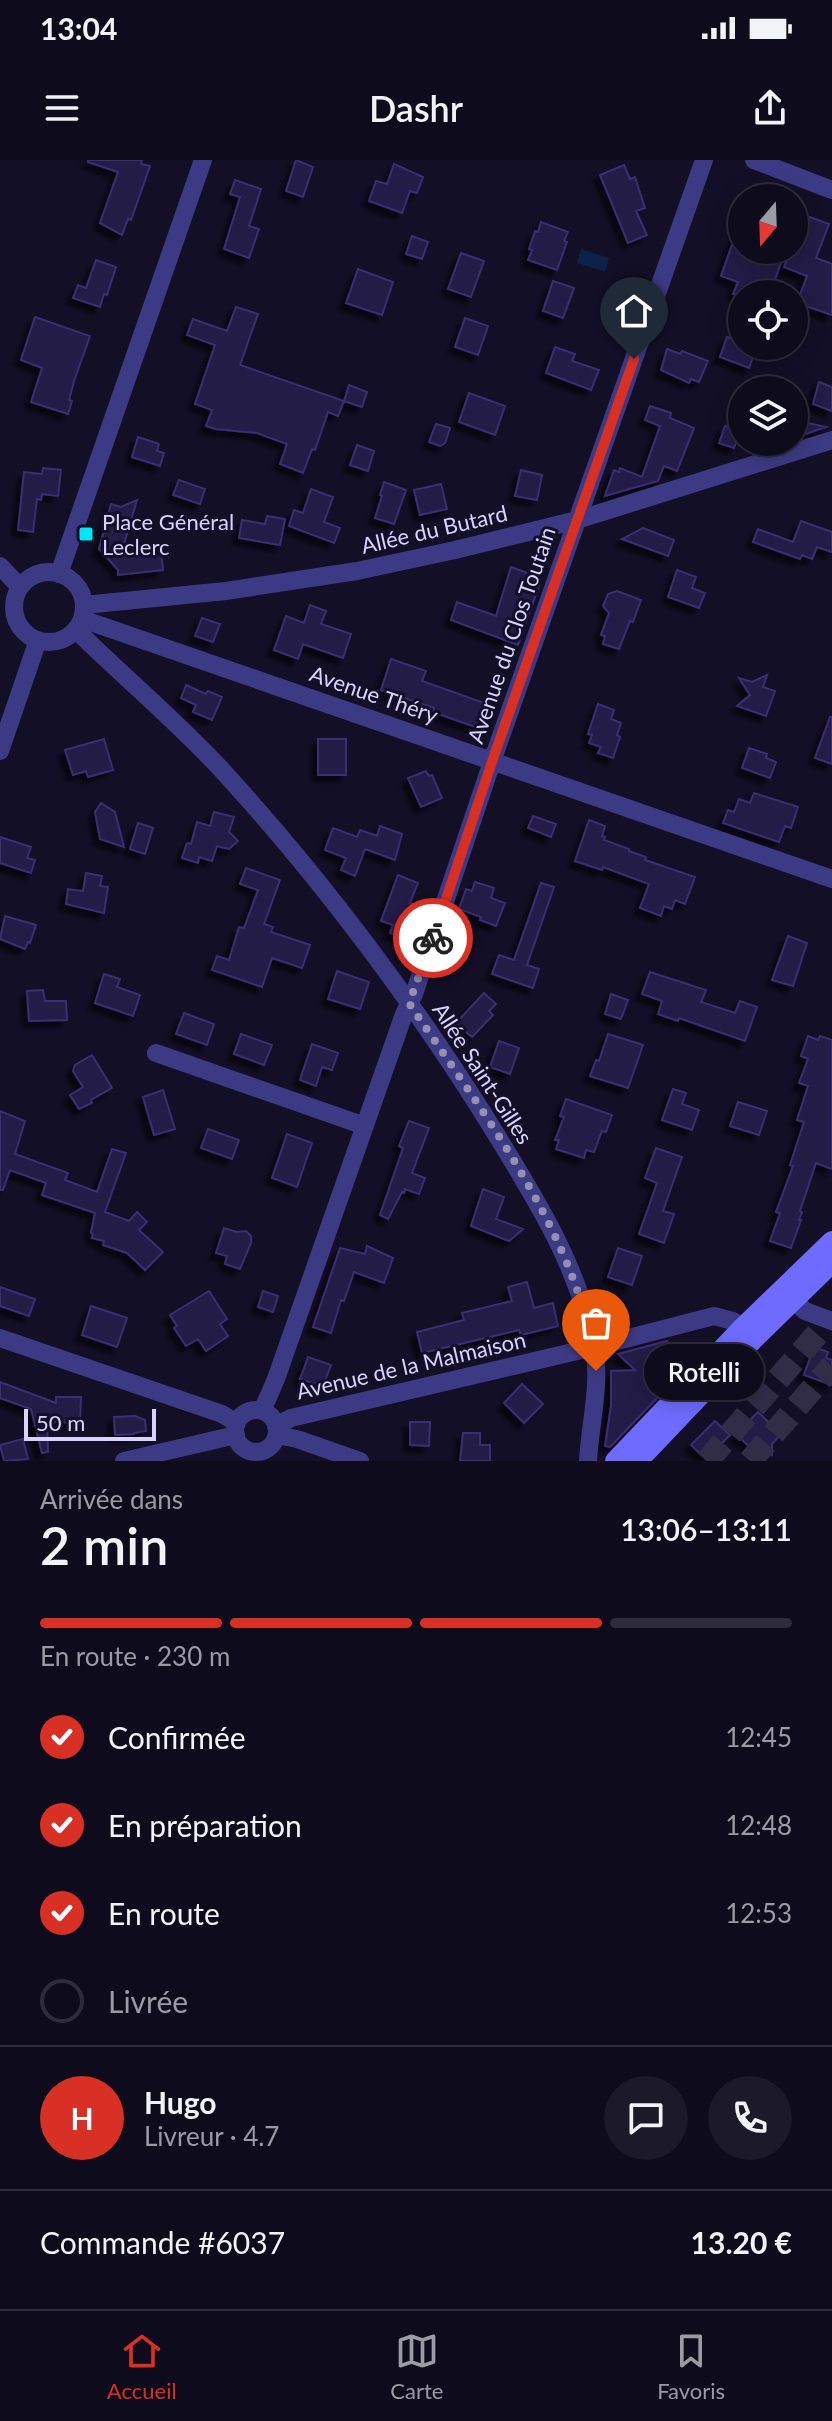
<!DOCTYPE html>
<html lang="fr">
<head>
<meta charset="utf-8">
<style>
	:root { --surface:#0e0b1c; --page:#1c1929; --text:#f1f3f6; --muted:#9b9ba3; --line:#2e2b3b; --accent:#d93025 }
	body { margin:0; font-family:Lato,sans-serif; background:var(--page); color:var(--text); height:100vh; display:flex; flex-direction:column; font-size:30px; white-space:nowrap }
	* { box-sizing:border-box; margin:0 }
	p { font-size:26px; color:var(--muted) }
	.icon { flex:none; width:44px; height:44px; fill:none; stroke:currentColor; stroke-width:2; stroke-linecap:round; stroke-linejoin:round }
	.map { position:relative; height:1301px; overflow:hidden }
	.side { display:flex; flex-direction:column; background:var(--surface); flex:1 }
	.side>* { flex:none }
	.needle { width:52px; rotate:199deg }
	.controls { position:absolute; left:728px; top:24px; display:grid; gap:16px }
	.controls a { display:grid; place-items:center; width:80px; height:80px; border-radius:50%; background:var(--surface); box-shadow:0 4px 20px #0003,0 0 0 2px var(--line); font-size:40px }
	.scale { position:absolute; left:24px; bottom:20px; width:132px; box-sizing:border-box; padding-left:8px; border:4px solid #d9d4ff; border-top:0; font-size:22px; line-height:28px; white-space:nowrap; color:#d9d4ff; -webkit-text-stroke:6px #130f26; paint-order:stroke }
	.pin { position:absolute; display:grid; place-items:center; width:68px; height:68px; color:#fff; margin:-82px -34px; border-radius:50% 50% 50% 0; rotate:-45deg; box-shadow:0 0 8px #0007 }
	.pin .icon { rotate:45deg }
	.courier { position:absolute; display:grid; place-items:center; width:80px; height:80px; margin:-40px; border:6px solid #d93025; border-radius:50%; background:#fff; color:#222; box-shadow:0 2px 10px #0007 }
	.bubble { position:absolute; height:56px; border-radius:28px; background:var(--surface); box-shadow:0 4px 20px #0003,0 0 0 2px var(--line); font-size:26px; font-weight:600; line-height:56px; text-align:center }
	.head em { font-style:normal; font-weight:600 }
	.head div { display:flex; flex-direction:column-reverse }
	.head { display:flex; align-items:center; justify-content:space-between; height:136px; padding:0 40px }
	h1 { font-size:52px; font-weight:600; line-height:60px }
	.bar { display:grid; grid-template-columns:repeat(4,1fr); gap:12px 8px; align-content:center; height:96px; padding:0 40px }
	.bar i { height:10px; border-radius:6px; background:var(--line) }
	.bar .selected { background:var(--accent) }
	.bar p { grid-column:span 4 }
	.line { display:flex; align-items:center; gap:20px; padding:0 40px; border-top:2px solid var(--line) }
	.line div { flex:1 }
	.round { display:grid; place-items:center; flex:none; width:84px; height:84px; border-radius:42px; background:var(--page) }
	ol { padding:0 40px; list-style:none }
	li { display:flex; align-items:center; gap:24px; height:88px }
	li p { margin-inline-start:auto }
	li .icon { padding:8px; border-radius:50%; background:var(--accent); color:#fff; stroke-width:4 }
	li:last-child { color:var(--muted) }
	li i { width:44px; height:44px; border:4px solid var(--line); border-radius:50% }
	.status { display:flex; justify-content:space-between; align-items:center; height:56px; padding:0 40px; background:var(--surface); direction:ltr }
	.status svg { height:22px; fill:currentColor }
	header { display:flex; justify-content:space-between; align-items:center; height:104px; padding:0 40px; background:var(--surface); font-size:36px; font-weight:600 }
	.dock { display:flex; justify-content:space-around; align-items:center; height:112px; border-top:2px solid var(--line); background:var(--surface); font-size:22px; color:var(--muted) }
	.dock a { display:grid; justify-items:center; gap:4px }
	.dock .selected { color:var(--accent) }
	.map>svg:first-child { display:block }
</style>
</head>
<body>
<div class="status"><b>13:04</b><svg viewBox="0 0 49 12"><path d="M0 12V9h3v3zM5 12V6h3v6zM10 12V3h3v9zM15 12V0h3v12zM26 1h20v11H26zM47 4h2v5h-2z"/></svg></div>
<header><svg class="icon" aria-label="menu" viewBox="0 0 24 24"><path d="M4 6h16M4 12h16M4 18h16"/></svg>Dashr<svg class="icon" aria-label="share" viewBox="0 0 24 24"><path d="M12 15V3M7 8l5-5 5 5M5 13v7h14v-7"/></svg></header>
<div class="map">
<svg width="832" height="1301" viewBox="0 0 832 1301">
	<defs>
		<filter id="shadow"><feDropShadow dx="-6" dy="6" stdDeviation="2" flood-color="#0009"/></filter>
	</defs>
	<rect width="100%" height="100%" fill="#130f26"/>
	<!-- water -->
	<path fill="#0c2248" d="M581,89L609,98L605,112L577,103Z"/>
	<!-- building -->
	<path fill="#241b47" stroke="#3b2d73" stroke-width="2" filter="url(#shadow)" d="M88,0H142L141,4L150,6L131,60L128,59L122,75L100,63L118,12L88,2Z
		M296,0L313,7L303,37L286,31Z
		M394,4L423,17L417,33L410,31L402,53L369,41L376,21L387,24Z
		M624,5L630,19L635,17L645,48L636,51L647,75L628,83L600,15Z
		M235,20L261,29L249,66L259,69L249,98L224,89L240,37L230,34Z
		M810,57L829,64L816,98L832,104V155L797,143L807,116L784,107L791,90H794V82L798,70L804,72Z
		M541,62L568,72L564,81L567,82L557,110L528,100L532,90L529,89L535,71L538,72Z
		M740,62H742V90H761L783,97L770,134H733L738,122L721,116Z
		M412,76L428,82L422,99L406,94Z
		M461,93L484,101L471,137L448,129Z
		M96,100L116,107L107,135L104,134L100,147L73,138L78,125L86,128Z
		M358,109L393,122L382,155L346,143Z
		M553,121L574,128L563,158L543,151Z
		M236,147L258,154L240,205L344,241L338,256L328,252L315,290L312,289L303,313L280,304L287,284L257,273L215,269L206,266L212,250L195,244L215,185L187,175L193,159L227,171Z
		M35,157L90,176L74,221L69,240L72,241L68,254L31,242L42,208L21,200Z
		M465,158L488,166L478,195L455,187Z
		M727,177L742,182V186H757L749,208L720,197Z
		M555,187L575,194L572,201L599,210L591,230L546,213Z
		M667,189L680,194L682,191L708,201L699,222L691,219L689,223L661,210Z
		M819,222L832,227V251L813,244Z
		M349,225L367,232L362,247L344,241Z
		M469,233L505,246L495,275L459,262Z
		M650,246L671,253L670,258L694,268L677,311L664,306L658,321L605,336L614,310L619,312L620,308L642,317L660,266L645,260Z
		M794,260L826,267L794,278Z
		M436,264L450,268L445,283L440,286L429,282Z
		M725,266L740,271L734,288L719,283Z
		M138,277L159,284L157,291L164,293L160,306L132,297Z
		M357,285L374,291L368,311L350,305Z
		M43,308L61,310L58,336L42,334L41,340L37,339L33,372L18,370L24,312L42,314Z
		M521,310L542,315L537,340L515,336Z
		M179,320L205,329L200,344L173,335Z
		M384,322L406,330L394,364L375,358L382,336L380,335Z
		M441,324L447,349L420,355L414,330Z
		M311,329L333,337L324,362L340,368L334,383L289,366L294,350L303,353Z
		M137,340L121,394L161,390L163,410L118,415V410L99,389L111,344L121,347Z
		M267,356L285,359L280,385L239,378L242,360L265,364Z
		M801,361L832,372V392L817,387L812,399L802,395L800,399L753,382L758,369L793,382Z
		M643,368L674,380L668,396L622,379Z
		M511,407L533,415L531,419L540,423L518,485L451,460L457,442L496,456Z
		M677,410L696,417L692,428L705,433L699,448L668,437Z
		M617,431L641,440L633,462L630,461L619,489L603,484L605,476L601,475L609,453L603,446L608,434Z
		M310,445L326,451L321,464L351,474L343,498L303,484L298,499L274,490L286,456L304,463Z
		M202,458L220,464L213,482L195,476Z
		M391,499L426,511L422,521L487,544L478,568L433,552L434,548L381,530Z
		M767,515L763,527L775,531L766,556L737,546L750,535L739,518L752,522Z
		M186,525L206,534L208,531L222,537L212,560L193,552L196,545L181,538Z
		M598,544L614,550L611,559L621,563L617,575L620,577L613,598L598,593L601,587L589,583L592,575L588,574Z
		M830,557H832V604L815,598Z
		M104,579L113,610L88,617L86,611L73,615L65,590Z
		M318,579H346V615H318Z
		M749,588L767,594L766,598L776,602L770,618L742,608Z
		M426,611L429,616L432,615L442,638L421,647L408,618Z
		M754,633L798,647L791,668L785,666L779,682L723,663L728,650L734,652L739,639L750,643Z
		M101,643L115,652L124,687L100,679L95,652Z
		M214,652L234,657L229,672L238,681L229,689L217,686L212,701L199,697L198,703L182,698L187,683L191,684L197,662L210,666Z
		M533,656L556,664L551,677L528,668Z
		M589,660L605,666L602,676L605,677L604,680L629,689V691L646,697L645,700L695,717L685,744L675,740L672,749L664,746L661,756L640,748L649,724L603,707L602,710L575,701Z
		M138,663L153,668L145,694L130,689Z
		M380,666L402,674L395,700L365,689L355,716L341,710L346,698L325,690L333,668L357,677L360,670L377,676Z
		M0,677L31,687L27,698L35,700L31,713L0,703Z
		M246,708L280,720L264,764L273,767L271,772L310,785L302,808L272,798L262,827L212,810L217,796L229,800L239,767L244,768L258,730L240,724Z
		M86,713L102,716L100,726L108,727L104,753L66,744L68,729L83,731Z
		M398,715L418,723L410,743L416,745L404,778L390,773L393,765L381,761Z
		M475,722L494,728L491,738L505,743L496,766L480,760L481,757L459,749L466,729L472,731Z
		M541,723L554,727L527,805L539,809L533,828L492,814L499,795L514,800Z
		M5,756L36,765L30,783L28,782L25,789L0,779Z
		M788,776L807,783L793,826L772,820Z
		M337,811L369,822L360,849L328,839Z
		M650,812L706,830L701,842L735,853L740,841L757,847L745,881L679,858L678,861L658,854L662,841L642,834Z
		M104,814L120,819L117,827L140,835L133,856L95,843Z
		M43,830L45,841H66L67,860L29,861L27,831Z
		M484,833L496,844L489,851L493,855L472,877L456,863Z
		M611,834L628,840L621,859L605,854Z
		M184,853L214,864L207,885L176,874Z
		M241,874L272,885L264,905L234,894Z
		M608,874L643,885L628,928L590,916L596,900L599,901Z
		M808,876L818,880L820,876L832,880V1009L816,1003L800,1051L802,1052L799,1060H801L791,1088L770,1081L780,1053L776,1052L793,1006L790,1005L804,962L797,960L808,926L799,923L808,899L801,896Z
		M499,881L519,888L510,914L490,907Z
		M312,884L338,893L332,910L322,907L316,926L300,920Z
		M92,895L112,928L91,940L92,943L79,949L70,935L83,927L73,911L75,905Z
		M673,929L686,933L682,944L699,950L692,970L662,960Z
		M163,930L175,969L154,975L143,937Z
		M566,939L612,955L606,972L602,971L594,992L586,990L584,998L556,989L559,980H555L564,957L560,956Z
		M738,942L767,951L759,975L730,966Z
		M0,951L25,961L15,994L68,1013L65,1020L97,1032L112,989L126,993L105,1052L129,1061L137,1052L147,1062L139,1070L163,1092L145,1110L127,1093L103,1085L104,1081L92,1078L93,1074L91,1073L95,1053L42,1035L46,1023L10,1010L3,1030H0Z
		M409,961L429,968L412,1013L425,1018L419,1034L405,1029L404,1033L402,1032L388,1059L380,1055L403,988L399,986Z
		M208,969L239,980L232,999L201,988Z
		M287,974L312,983L297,1027L272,1018Z
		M656,988L682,997L663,1051L674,1054L664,1083L639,1074L657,1023L645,1018Z
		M483,1029L504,1037L496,1059L523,1069L509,1081L471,1066Z
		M224,1068L237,1072L246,1071L251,1076V1083L240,1109L225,1104L227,1096L216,1093Z
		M367,1086L393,1098L384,1123L354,1112L344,1141L341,1140L331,1173L313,1167L340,1088L365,1094Z
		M618,1088L642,1096L632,1125L608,1117Z
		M527,1122L534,1148L553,1143L558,1166L521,1175L519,1170L422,1193L417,1172L464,1160L462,1153L512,1141L508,1127Z
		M0,1127L35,1139L29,1156L0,1146Z
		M209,1131L227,1159L220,1164L228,1176L206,1191L198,1179L186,1186L174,1168L177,1166L170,1155Z
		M263,1131L278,1136L273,1152L258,1147Z
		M91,1146L127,1158L117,1187L82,1175Z
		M667,1181L677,1193L681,1191L689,1198L690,1204L610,1287L605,1286L611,1246V1211L635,1210L618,1194Z
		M814,1187L828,1192L826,1198L832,1200V1225L804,1215Z
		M308,1197L331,1205L323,1226L300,1219Z
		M0,1222L56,1243V1237H81L80,1263L47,1262L48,1292L42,1293L31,1249L0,1238Z
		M522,1224L543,1244L524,1263L504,1243Z
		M758,1252L781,1274L772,1284V1295L758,1287L754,1291L736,1274Z
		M135,1256L145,1260L146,1271L134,1273V1274L115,1275L114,1257Z
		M715,1261L730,1275L706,1299L691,1285Z
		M410,1262H430L429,1286L410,1285Z
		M463,1273H480V1285H490V1301H460Z
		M23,1279L28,1299L4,1301L0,1285Z"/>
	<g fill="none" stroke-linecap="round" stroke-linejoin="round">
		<!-- highway-tunnel -->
		<path stroke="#312d47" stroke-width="24" stroke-dasharray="24 12" stroke-linecap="butt" d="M707,1301L832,1157
			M750,1301L832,1206"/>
		<!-- street -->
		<path stroke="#3d3a85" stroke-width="18" d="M754,0L832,30
			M0,406L20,427
			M14 447a35 35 0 1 1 70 0a35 35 0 1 1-70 0Z
			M59,414L203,0
			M84,445L226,431L357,411L455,390L577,360L832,280
			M82,459L832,719
			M76,470C123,516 175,560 220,608C323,720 420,850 499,979C539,1044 580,1111 594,1187C601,1225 590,1263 588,1301
			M0,591L38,480
			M156,893L365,966
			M784,1131L805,1151L832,1161
			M0,1178L222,1254L237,1263
			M235 1271a21 21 0 1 1 42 0a21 21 0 1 1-42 0Z
			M262,1251L276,1219L404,854L414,834L495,593L704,0
			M276,1266L291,1258L594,1187L714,1156L733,1161L743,1167
			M277,1275L297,1279L360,1301
			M124,1301L236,1275"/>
		<!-- secondary -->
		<path stroke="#6f6bff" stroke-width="20" d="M615,1301L743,1167L832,1081
			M638,1301L753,1180L832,1103"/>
	</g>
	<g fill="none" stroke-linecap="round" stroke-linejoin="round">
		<!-- done -->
		<path stroke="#948fb3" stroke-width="8" stroke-dasharray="0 14.4" d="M433,778L409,843C481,950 582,1080 596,1211"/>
		<!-- route -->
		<path stroke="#d93025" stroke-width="10" d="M433,778L495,593L634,199"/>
	</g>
	<!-- markers -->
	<rect fill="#00e5ff" stroke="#130f26" stroke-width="3" x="78" y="366" width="16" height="16" rx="4"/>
	<g text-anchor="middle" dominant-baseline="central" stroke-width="6" stroke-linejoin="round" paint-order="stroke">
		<!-- poi labels -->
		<g font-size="22" fill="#d9d4ff" stroke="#130f26" text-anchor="start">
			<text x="102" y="361">Place Général<tspan x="102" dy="25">Leclerc</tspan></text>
		</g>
		<!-- street labels -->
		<g font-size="22" fill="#d9d4ff" stroke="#130f26">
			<text transform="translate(434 369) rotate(-13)">Allée du Butard</text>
			<text transform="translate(511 475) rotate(-71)">Avenue du Clos Toutain</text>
			<text transform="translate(374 534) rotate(19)">Avenue Théry</text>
			<text transform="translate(483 913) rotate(57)">Allée Saint-Gilles</text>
			<text transform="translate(411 1205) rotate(-13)">Avenue de la Malmaison</text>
		</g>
	</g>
</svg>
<div class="controls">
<a><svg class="needle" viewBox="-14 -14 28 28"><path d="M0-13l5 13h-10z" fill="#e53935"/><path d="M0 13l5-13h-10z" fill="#9b9ba3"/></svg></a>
<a><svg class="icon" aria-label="locate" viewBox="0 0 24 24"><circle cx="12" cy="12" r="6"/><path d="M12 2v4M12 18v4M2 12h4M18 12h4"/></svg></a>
<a><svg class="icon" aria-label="layers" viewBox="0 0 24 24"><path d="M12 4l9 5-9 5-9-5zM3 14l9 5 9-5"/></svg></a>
</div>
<div class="scale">50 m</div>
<div class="pin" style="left:596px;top:1211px;background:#ea580c"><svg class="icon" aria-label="bag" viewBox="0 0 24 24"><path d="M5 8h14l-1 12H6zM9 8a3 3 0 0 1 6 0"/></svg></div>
<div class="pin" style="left:634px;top:199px;background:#1f2937"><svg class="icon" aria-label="home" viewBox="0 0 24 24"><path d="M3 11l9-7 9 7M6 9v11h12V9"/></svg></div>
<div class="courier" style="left:433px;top:778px"><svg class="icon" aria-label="bike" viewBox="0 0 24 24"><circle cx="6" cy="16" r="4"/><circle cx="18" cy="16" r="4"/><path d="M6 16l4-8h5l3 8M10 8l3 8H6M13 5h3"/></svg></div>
<div class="bubble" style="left:644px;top:1184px;width:120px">Rotelli</div>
</div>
<section class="side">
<div class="head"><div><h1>2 min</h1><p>Arrivée dans</p></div><em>13:06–13:11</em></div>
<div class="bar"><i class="selected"></i><i class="selected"></i><i class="selected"></i><i></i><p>En route · 230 m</p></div>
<ol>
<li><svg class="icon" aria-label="check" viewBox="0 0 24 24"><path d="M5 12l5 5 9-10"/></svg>Confirmée<p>12:45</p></li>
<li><svg class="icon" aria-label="check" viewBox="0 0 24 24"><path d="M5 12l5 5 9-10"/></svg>En préparation<p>12:48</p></li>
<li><svg class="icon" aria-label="check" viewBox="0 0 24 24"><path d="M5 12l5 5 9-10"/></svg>En route<p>12:53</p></li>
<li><i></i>Livrée</li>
</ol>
<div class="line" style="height:144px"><b class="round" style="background:var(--accent);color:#fff">H</b><div><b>Hugo</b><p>Livreur · 4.7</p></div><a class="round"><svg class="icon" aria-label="chat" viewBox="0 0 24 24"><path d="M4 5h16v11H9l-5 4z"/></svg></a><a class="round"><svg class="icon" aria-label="phone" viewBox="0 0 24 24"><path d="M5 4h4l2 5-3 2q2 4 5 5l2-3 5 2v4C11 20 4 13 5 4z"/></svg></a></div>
<div class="line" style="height:104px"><div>Commande #6037</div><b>13.20 €</b></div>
</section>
<nav class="dock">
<a class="selected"><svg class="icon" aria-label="home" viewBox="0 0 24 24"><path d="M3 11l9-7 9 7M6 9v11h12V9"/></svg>Accueil</a>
<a><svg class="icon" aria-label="map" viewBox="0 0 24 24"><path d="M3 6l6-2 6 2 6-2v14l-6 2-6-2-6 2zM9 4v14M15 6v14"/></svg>Carte</a>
<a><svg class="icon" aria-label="saved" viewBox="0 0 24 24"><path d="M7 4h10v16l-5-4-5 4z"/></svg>Favoris</a>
</nav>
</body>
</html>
